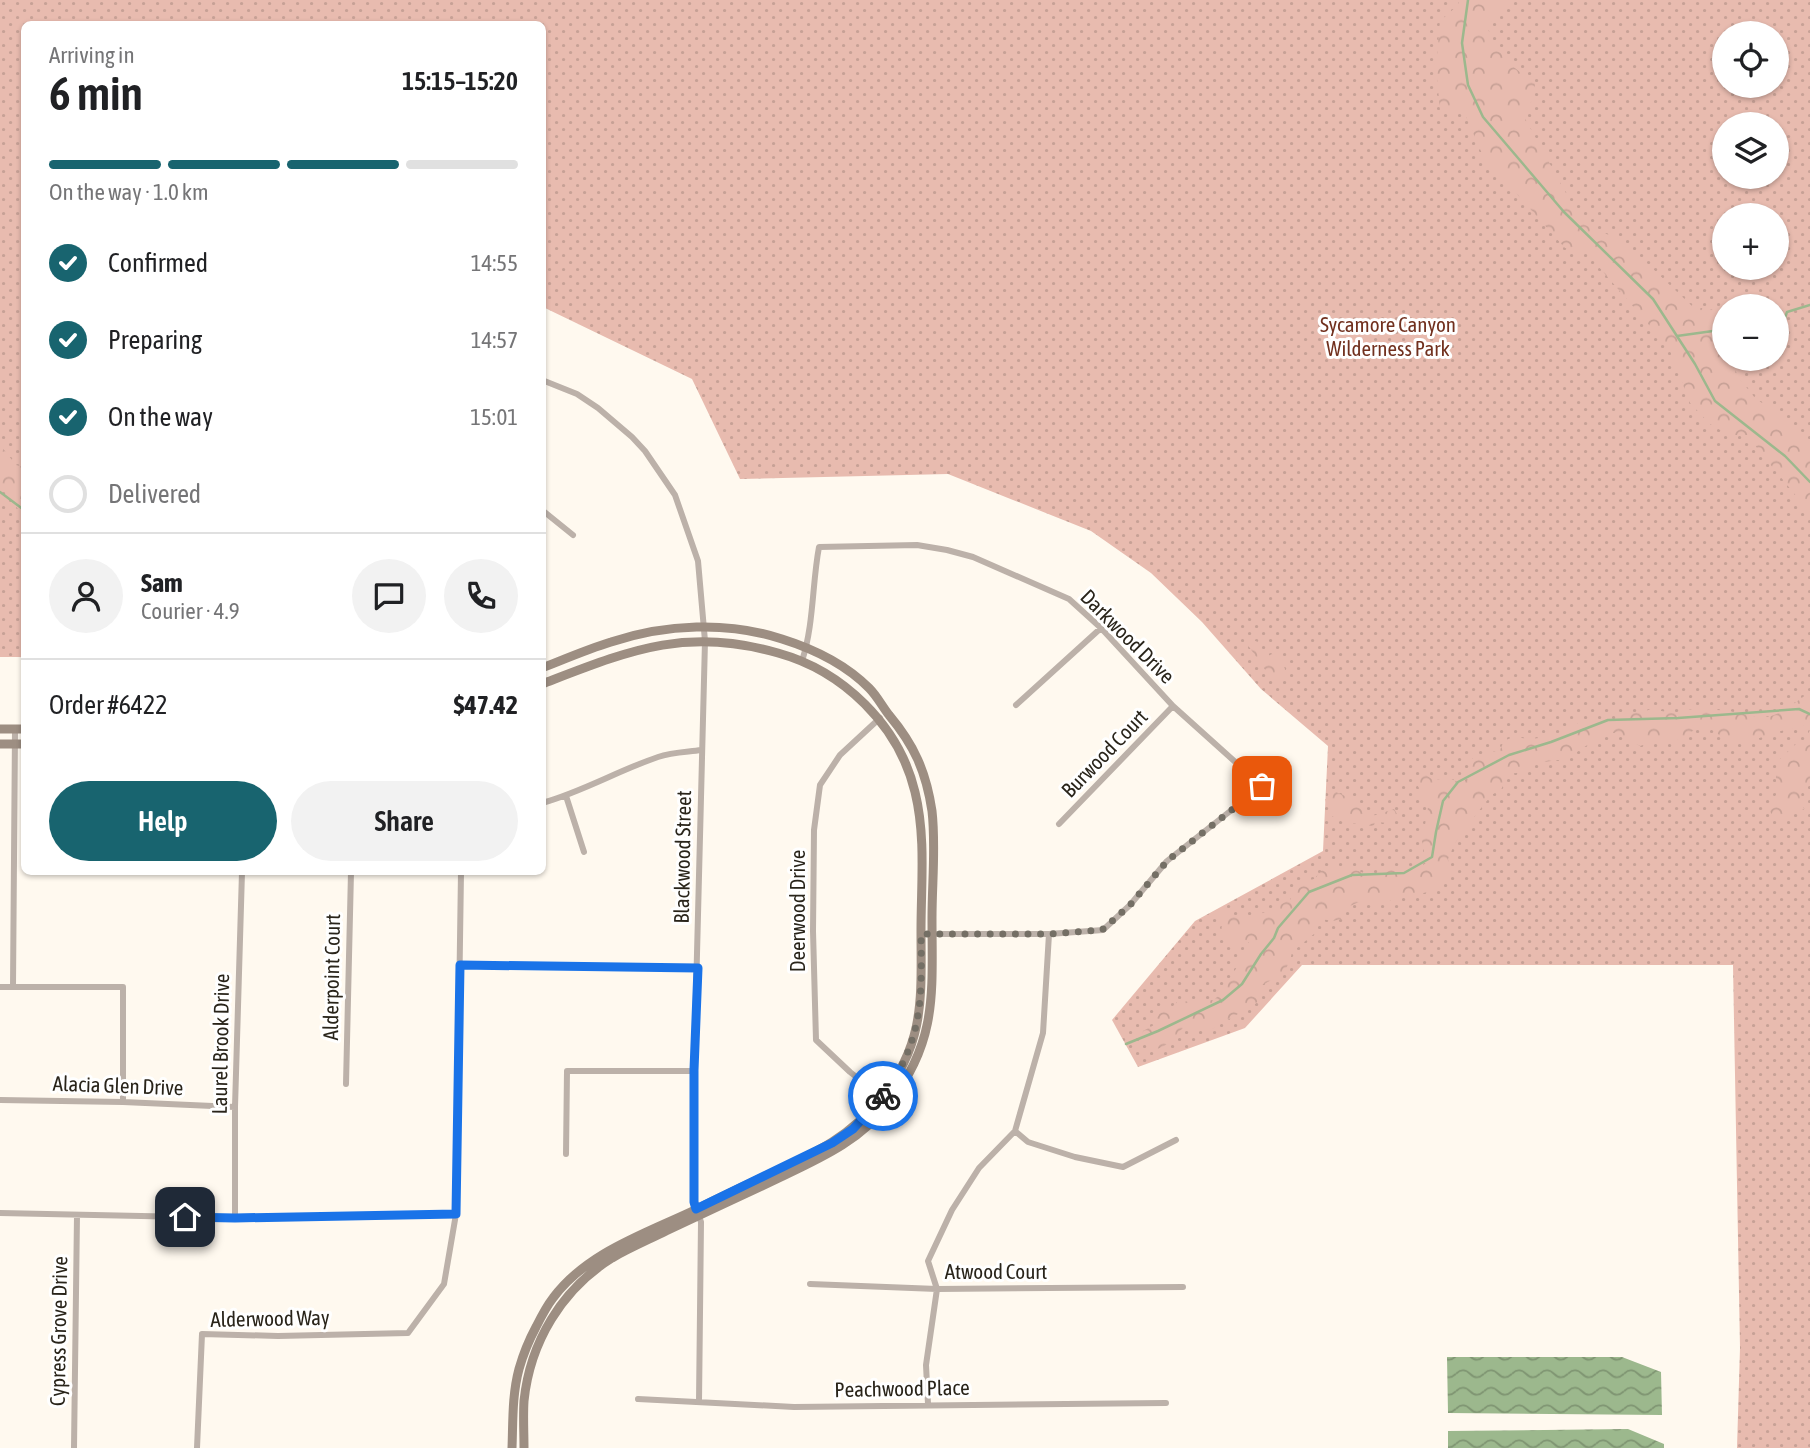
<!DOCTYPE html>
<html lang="en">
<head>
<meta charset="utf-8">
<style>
	:root { --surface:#fff; --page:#f2f2f2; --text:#202124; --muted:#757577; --line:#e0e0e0; --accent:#18646f }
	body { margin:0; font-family:"Asap Condensed",sans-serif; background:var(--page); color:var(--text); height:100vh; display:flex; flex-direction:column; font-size:26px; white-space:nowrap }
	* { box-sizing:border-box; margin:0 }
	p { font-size:23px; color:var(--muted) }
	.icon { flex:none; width:38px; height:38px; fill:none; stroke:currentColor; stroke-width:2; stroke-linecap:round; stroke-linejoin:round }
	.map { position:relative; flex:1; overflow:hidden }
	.details { position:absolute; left:21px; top:21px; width:525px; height:854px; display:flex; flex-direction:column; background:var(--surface); border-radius:10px; box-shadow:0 2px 5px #0004 }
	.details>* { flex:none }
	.buttons { position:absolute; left:1712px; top:21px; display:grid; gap:14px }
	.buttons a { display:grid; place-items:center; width:77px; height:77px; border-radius:50%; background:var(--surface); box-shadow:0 2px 5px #0004; font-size:35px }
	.pin { position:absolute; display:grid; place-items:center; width:60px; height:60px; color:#fff; margin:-30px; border-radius:14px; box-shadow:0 4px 10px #0006 }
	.courier { position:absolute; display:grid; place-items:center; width:70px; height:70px; margin:-35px; border:5px solid #1a73e8; border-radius:50%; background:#fff; color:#222; box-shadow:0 2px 9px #0007 }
	.head em { font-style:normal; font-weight:600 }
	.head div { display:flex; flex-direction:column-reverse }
	.head { display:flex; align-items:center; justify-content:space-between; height:119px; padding:0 28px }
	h1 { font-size:46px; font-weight:600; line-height:52px }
	.bar { display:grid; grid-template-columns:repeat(4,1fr); gap:10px 7px; align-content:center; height:84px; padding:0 28px }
	.bar i { height:9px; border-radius:5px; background:var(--line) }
	.bar .on { background:var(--accent) }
	.bar p { grid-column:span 4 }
	.line { display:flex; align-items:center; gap:18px; padding:0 28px; border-top:2px solid var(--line) }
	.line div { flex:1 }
	.round { display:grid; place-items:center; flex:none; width:74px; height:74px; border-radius:37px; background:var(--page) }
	ol { padding:0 28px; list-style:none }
	li { display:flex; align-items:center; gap:21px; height:77px }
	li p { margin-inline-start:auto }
	li .icon { padding:7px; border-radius:50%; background:var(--accent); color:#fff; stroke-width:4 }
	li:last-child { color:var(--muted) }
	li i { width:38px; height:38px; border:4px solid var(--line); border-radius:50% }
	.action { display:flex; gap:14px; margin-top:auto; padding:14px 28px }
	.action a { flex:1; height:80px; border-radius:42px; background:var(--accent); color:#fff; font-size:28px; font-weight:600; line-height:80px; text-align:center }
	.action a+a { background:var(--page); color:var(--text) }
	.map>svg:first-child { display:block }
</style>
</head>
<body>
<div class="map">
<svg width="1810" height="1448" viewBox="0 0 1810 1448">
	<defs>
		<pattern id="grass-dots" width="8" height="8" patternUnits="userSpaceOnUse" patternTransform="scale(1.75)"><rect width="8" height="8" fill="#e8bbaf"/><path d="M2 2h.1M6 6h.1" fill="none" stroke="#c7a196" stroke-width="1.8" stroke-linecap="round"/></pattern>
		<pattern id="forest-crowns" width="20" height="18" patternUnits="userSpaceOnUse" patternTransform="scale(1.75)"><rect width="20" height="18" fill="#e8bbaf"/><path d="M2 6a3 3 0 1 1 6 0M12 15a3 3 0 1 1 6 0" fill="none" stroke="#c7a196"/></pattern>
		<pattern id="water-waves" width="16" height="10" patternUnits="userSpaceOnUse" patternTransform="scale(1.75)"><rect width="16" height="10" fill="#9cb88d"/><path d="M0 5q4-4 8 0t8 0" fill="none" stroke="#7f9572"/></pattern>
	</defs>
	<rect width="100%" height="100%" fill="#fff9ef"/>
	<!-- grass -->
	<path fill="url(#grass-dots)" fill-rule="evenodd" d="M0,0H1810V1448H1737L1740,1348L1733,965H1302L1245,1028L1138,1067L1112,1020L1195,921L1323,851L1328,746L1261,689L1202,622L1151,573L1091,531L948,474L740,479L692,379L543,307L542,24H24V657H0ZM1724,33H1776V86H1724ZM1724,124H1776V177H1724ZM1724,215H1776V268H1724ZM1724,306H1776V359H1724Z"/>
	<!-- forest -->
	<path fill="url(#forest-crowns)" d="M1460,0H1509L1487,27C1500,57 1509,65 1535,83L1534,99L1522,113L1583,224L1609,235L1633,250L1693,307L1724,311V359H1730L1739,378L1755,398L1800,430L1810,443V513L1757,448L1749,435H1729L1710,424L1690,403L1669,348L1586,252L1565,248L1483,156L1465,114L1440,110L1436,68L1440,21L1457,6Z
		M0,445L16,465L24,467V516L11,501L0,485Z
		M1243,630L1249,638L1260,643L1257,650L1264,658L1272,654L1281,659L1285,669L1284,679L1273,681L1240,634Z
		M1810,692V727L1808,725L1784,730L1747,742L1726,741C1697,714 1700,732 1673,742C1668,744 1662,743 1656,743C1651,743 1645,744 1640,746L1615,732L1592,742L1566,759L1536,763L1532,771L1508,774L1501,790L1493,794L1484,804L1455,843L1448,859L1450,871L1436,890L1381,903L1359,902L1343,909L1341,919L1333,921L1321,919L1314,934L1292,952L1290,961L1283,974L1262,985L1260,999L1255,1004L1212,1029L1184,1027C1173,1037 1167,1049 1151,1050L1142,1038L1143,1031L1154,1025L1161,1010L1172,1007L1177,1002L1214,1000L1222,992L1231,977L1241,960L1244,949L1249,942L1227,945L1221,933L1222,924L1214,915L1222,910C1248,925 1268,911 1291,899L1290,890L1299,883L1314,879L1322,870L1337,865C1344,871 1351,868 1359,871C1365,874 1370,876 1377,878V872C1394,862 1410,874 1426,863L1421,835L1425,825L1428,807L1417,784L1421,771L1433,780L1449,778L1458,782L1467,781L1471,772L1469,761L1476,756L1500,750L1504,741L1513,737L1530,739L1565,735L1580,721L1618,719L1627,711L1640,713L1651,709L1672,713L1693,709L1707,704L1713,710C1731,709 1748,717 1765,717C1778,717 1800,699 1810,692Z
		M1810,729V782C1799,791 1800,796 1804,809L1782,820L1775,819L1769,810L1771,801L1776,795V774L1777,762L1798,742L1807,739Z
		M1336,792L1345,796L1346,794L1358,801L1366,816L1376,815L1394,809L1397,814L1388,823L1376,822L1373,826L1343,822L1328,814L1330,809L1327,806L1325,799H1329L1330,794Z"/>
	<!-- water -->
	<path fill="url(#water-waves)" d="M1447,1357H1622L1661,1372L1662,1415L1448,1413Z
		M1628,1429L1664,1444V1448H1448V1431Z"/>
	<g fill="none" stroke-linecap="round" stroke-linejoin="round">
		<!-- stream -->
		<path stroke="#9cb88d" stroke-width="2.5" d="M1468,0L1462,43L1468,85L1483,117L1564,212L1653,299L1695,364L1715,401L1785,456L1810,482
			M1677,336L1713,331L1724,332
			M1776,344L1787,312L1810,305
			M1765,359L1767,360L1768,359
			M0,492L24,510
			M1126,1044L1158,1031L1223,1000L1242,984L1261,954L1274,938L1278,928L1309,892L1352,875L1404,873L1432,857L1436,832L1443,801L1458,782L1509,755L1551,742L1608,720L1678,718L1799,709L1810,714"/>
		<!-- street -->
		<path stroke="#bcb1a9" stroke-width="6" d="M542,380L577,394L598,408L632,437L645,451L675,495L698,561L705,641L694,1071V1202L701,1222L699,1402
			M542,510L573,535
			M802,661C814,624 812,584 819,547L917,545L947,550L973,557L1069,599L1101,628L1173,706L1262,786L1167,861L1130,905L1103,930L1049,934H921
			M1016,705L1101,628
			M880,718L840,755L820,785L814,830L813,931L816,1040L850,1072L883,1098
			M566,796L584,852
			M542,803C582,792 619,770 658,757C672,752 687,752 701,750
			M1059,824L1173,706
			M460,965L698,968
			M0,987H123V1102
			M13,987L15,730
			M346,1084L351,872
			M0,1100L123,1102L235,1107
			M1015,1131L1028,1142L1075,1157L1123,1167L1176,1140
			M566,1154L567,1071H694
			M0,1213L235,1218L456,1214
			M235,1218V1107L242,872
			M810,1284L937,1289L1183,1287
			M638,1399L794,1407L1166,1403
			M928,1404L926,1365L937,1289L928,1261L952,1210L979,1168L1015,1131L1043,1033L1049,934
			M74,1448L77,1215
			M197,1448L202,1334L278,1336L408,1333L444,1284L456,1214L461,872"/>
		<!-- secondary -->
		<path stroke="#9d8e82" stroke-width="9" d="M0,729H24
			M0,744H24
			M512,1448C513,1422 512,1395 519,1369C523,1355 529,1340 536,1327C541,1317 546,1307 553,1298C587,1252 647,1233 697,1209C722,1196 748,1184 774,1172C817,1152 851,1136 881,1098C926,1043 921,996 921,930C921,884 926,837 915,792C899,725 843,671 778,653C685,626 628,651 542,684
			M524,1448C524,1432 523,1417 524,1401C530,1342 562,1289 612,1258C629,1248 648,1240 666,1231C704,1213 743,1195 781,1177C823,1157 861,1140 890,1102C938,1041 932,991 932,918C932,883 936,846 932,811C926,771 914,745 889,715C882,706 877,696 869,688C845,664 814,649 782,639C728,621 665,624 611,642C588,649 565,659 542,668"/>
	</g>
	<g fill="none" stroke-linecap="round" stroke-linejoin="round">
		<!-- done -->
		<path stroke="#746f65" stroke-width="7" stroke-dasharray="0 12.6" d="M883,1096C923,1040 922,1000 921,934H1049L1102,930L1130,905L1167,861L1262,786"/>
		<!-- route -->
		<path stroke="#1a73e8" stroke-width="9" d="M185,1217L235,1218L456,1214L460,965L698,968L694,1070V1202L696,1209L832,1143L853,1129L883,1096"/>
	</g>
	<g text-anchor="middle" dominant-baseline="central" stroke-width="6" stroke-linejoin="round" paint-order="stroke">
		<!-- park labels -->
		<g font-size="21" fill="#71301e" stroke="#fff">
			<text x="1388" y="324">Sycamore Canyon<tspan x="1388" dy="24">Wilderness Park</tspan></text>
		</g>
		<!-- street labels -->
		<g font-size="21" fill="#29241a" stroke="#fff">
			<text transform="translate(1128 636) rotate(45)">Darkwood Drive</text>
			<text transform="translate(1104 753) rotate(-46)">Burwood Court</text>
			<text transform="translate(682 857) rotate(-89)">Blackwood Street</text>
			<text transform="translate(797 911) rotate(-90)">Deerwood Drive</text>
			<text transform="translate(331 977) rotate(-89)">Alderpoint Court</text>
			<text transform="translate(220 1044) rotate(-89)">Laurel Brook Drive</text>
			<text transform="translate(118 1085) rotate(2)">Alacia Glen Drive</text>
			<text x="996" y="1271">Atwood Court</text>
			<text transform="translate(270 1318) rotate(-1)">Alderwood Way</text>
			<text transform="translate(58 1331) rotate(-89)">Cypress Grove Drive</text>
			<text transform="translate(902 1388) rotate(-1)">Peachwood Place</text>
		</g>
	</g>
</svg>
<div class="buttons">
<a><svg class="icon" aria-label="locate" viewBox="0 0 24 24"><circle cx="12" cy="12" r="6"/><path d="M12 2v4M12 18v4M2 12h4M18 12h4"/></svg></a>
<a><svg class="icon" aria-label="layers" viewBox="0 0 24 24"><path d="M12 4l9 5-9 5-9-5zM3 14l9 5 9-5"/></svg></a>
<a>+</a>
<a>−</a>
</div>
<div class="pin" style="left:1262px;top:786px;background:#ea580c"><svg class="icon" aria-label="bag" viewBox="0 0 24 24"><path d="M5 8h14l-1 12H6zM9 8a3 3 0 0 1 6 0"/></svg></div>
<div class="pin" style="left:185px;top:1217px;background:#1f2937"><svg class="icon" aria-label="home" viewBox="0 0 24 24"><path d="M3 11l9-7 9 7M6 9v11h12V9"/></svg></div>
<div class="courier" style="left:883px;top:1096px"><svg class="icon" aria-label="bike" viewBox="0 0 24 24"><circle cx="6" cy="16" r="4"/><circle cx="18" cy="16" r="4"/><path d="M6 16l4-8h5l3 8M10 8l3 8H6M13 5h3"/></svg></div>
<section class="details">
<div class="head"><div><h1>6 min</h1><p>Arriving in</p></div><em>15:15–15:20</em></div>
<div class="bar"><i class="on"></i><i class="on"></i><i class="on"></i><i></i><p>On the way · 1.0 km</p></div>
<ol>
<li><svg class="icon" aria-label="check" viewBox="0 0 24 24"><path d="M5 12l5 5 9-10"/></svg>Confirmed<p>14:55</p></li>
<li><svg class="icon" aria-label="check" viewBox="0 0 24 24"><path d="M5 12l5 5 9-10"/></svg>Preparing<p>14:57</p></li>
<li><svg class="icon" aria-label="check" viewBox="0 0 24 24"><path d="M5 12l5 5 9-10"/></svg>On the way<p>15:01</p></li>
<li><i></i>Delivered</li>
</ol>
<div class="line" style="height:126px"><a class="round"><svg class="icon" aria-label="person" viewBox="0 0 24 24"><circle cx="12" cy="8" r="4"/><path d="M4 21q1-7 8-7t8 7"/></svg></a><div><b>Sam</b><p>Courier · 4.9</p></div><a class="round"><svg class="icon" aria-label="chat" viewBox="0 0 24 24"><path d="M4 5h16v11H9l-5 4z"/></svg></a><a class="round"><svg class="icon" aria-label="phone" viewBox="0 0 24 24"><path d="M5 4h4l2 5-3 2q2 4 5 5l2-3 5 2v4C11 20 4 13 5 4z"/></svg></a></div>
<div class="line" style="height:91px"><div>Order #6422</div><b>$47.42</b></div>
<div class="action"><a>Help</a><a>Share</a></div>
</section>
</div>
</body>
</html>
